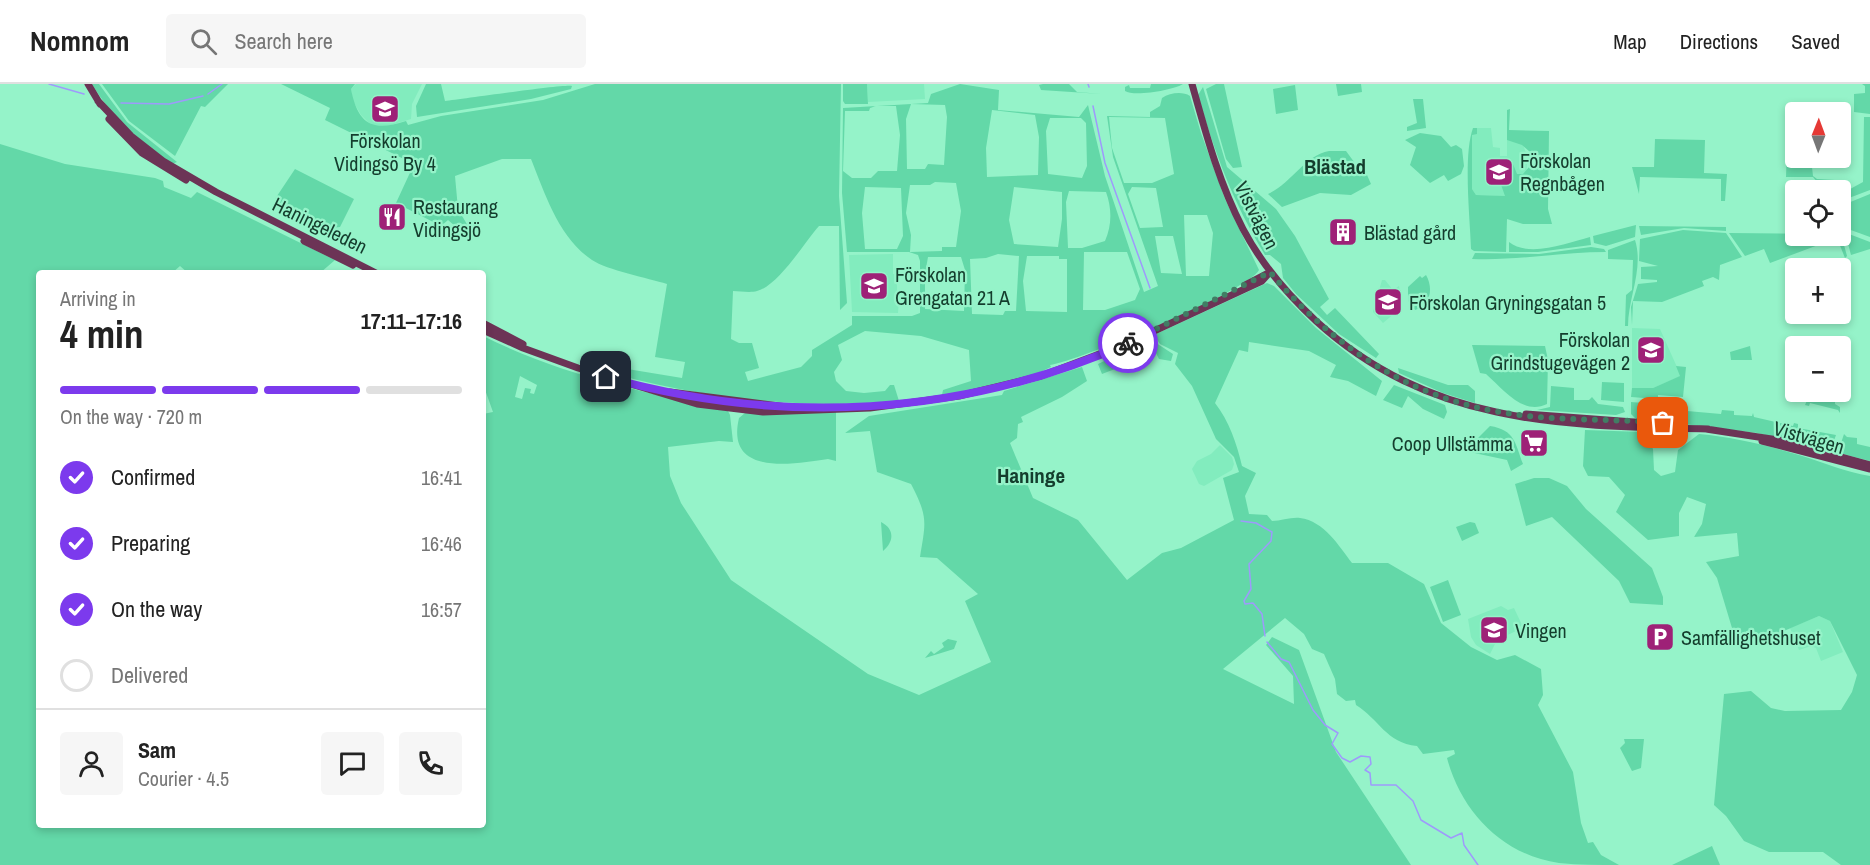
<!DOCTYPE html>
<html lang="en">
<head>
<meta charset="utf-8">
<style>
	:root { --surface:#fff; --page:#f6f6f6; --text:#222; --muted:#767676; --line:#e0e0e0; --accent:#7c3aed }
	body { margin:0; font-family:"Archivo Narrow",sans-serif; background:var(--page); color:var(--text); height:100vh; display:flex; flex-direction:column; font-size:22px; white-space:nowrap }
	* { box-sizing:border-box; margin:0 }
	p { font-size:20px; color:var(--muted) }
	.icon { flex:none; width:33px; height:33px; fill:none; stroke:currentColor; stroke-width:2; stroke-linecap:round; stroke-linejoin:round }
	.map { position:relative; flex:1; overflow:hidden }
	.panel { position:absolute; left:36px; top:186px; width:450px; height:558px; display:flex; flex-direction:column; background:var(--surface); border-radius:6px; box-shadow:0 3px 9px #0003 }
	.panel>* { flex:none }
	.needle { width:39px; rotate:1deg }
	.buttons { position:absolute; left:1785px; top:18px; display:grid; gap:12px }
	.buttons a { display:grid; place-items:center; width:66px; height:66px; border-radius:6px; background:var(--surface); box-shadow:0 3px 9px #0003; font-size:30px }
	.pin { position:absolute; display:grid; place-items:center; width:51px; height:51px; color:#fff; margin:-26px; border-radius:12px; box-shadow:0 3px 9px #0006 }
	.courier { position:absolute; display:grid; place-items:center; width:60px; height:60px; margin:-30px; border:4px solid #7c3aed; border-radius:50%; background:#fff; color:#222; box-shadow:0 2px 8px #0007 }
	.summary em { font-style:normal; font-weight:700 }
	.summary div { display:flex; flex-direction:column-reverse }
	.summary { display:flex; align-items:center; justify-content:space-between; height:102px; padding:0 24px }
	h1 { font-size:39px; font-weight:700; line-height:45px }
	.bar { display:grid; grid-template-columns:repeat(4,1fr); gap:9px 6px; align-content:center; height:72px; padding:0 24px }
	.bar i { height:8px; border-radius:4px; background:var(--line) }
	.bar .active { background:var(--accent) }
	.bar p { grid-column:span 4 }
	.line { display:flex; align-items:center; gap:15px; padding:0 24px; border-top:2px solid var(--line) }
	.line div { flex:1 }
	.round { display:grid; place-items:center; flex:none; width:63px; height:63px; border-radius:6px; background:var(--page) }
	ol { padding:0 24px; list-style:none }
	li { display:flex; align-items:center; gap:18px; height:66px }
	li p { margin-inline-start:auto }
	li .icon { padding:6px; border-radius:50%; background:var(--accent); color:#fff; stroke-width:4 }
	li:last-child { color:var(--muted) }
	li i { width:33px; height:33px; border:3px solid var(--line); border-radius:50% }
	header { display:flex; align-items:center; gap:36px; box-sizing:border-box; height:84px; padding:0 30px; background:var(--surface); border-bottom:2px solid var(--line) }
	header strong { font-size:28px }
	nav { display:flex; gap:33px; margin-inline-start:auto; font-size:21px }
	.search { width:420px; height:54px; background:var(--page); display:flex; align-items:center; gap:15px; box-sizing:border-box; padding:0 21px; border-radius:6px; color:var(--muted); font-size:22px }
	.map>svg:first-child { display:block }
</style>
</head>
<body>
<header>
<strong>Nomnom</strong>
<div class="search"><svg class="icon" aria-label="search" viewBox="0 0 24 24"><circle cx="10" cy="10" r="6"/><path d="M15 15l6 6"/></svg>Search here</div>
<nav><a>Map</a><a>Directions</a><a>Saved</a></nav>
</header>
<div class="map">
<svg width="1870" height="781" viewBox="0 0 1870 781">
	<rect width="100%" height="100%" fill="#95f3c9"/>
	<!-- built -->
	<path fill="#82ecbe" d="M356,0H422L412,20L411,35L381,44L372,42L361,31L353,17L351,5Z
		M867,0H924L925,15L868,18Z
		M1477,44H1491L1493,63L1500,64V72H1507V56H1515L1523,61L1527,71L1526,113L1476,111L1472,105V50H1477Z
		M893,170V190H897V213L899,214L898,229L852,228L849,171Z
		M1382,196H1385L1393,206L1399,202L1402,223L1383,239L1373,228Z
		M1632,244L1660,245L1681,292L1653,304H1632Z
		M1220,361L1232,373L1234,380L1232,386L1204,402L1199,400L1192,385L1197,377L1211,370Z
		M1501,522L1508,526L1514,524L1522,541L1516,547L1497,556L1490,570L1476,561L1471,553L1468,535Z
		M1819,532L1830,537L1843,568L1821,577L1816,564L1811,562L1799,566L1790,544Z"/>
	<!-- green -->
	<path fill="#63d8a8" fill-rule="evenodd" d="M92,0H99L127,38L177,78L172,80C140,58 112,34 92,0Z
		M102,0H228L205,23L201,22L175,72L129,37Z
		M281,0H355L351,5C358,41 373,48 406,37L408,41L441,32L543,16L595,0H841L839,112L847,219L840,226L839,142H819C804,159 778,202 757,207C750,209 740,207 733,207L731,255L739,259H752L759,284L745,288L748,297L801,283L812,272V266L852,241V232H912L920,229V177L918,171L909,168H847L842,109L843,24L928,19L931,10L960,0L999,6L998,26L1079,33L1088,21L1105,92L1144,208L1158,202L1113,73L1107,32L1150,33V28L1160,22L1162,14C1170,9 1182,7 1190,12L1201,49L1225,115L1259,186C1247,208 1078,277 1050,281L1051,283C1017,300 978,305 942,311L943,306L971,297L969,266L921,252L865,247L838,261L842,276L834,288L836,297L846,307L864,309L885,307L890,301H894L899,317C794,326 698,314 596,285L597,280L682,294L685,278L655,273L667,200C648,194 607,186 592,176C559,154 545,110 531,75H502L455,92L458,125L468,142L462,148L448,136L441,142L396,119L414,80L325,36L330,24ZM911,20L945,21L947,33L944,81L928,80L925,85H907L906,35ZM876,22H896L900,51L897,87H878L871,94H852L843,87L845,27H869L870,24ZM992,26L1035,31L1039,53L1038,91L987,93L986,64ZM1109,33L1165,34L1174,90L1152,99H1124L1112,64ZM1050,34H1081L1086,39L1087,82L1082,94L1048,90L1046,47ZM935,98L956,99L961,127L956,163H942V167L910,168L911,151L906,129L910,101H930ZM865,103L901,104L903,152L897,165H865L862,129ZM1014,103L1062,108V135L1058,163L1014,160L1009,136ZM1132,103L1156,104L1163,143L1140,144L1128,110ZM1069,107L1106,108C1112,125 1112,141 1105,157L1082,164H1068L1066,118ZM1184,131H1207L1213,149L1209,192H1186ZM1155,152H1173L1182,190L1161,189ZM1084,168H1127L1140,205L1135,216L1105,226H1083ZM998,170L1019,172L1016,227H1005L1003,231L972,230L970,175L986,174ZM1027,172H1059V175H1067V228L1026,227L1023,197ZM928,173H961L965,186L964,227L925,225V190Z
		M426,0H441L445,17C464,15 564,0 572,2L571,5L531,15L417,33L416,22Z
		M843,0H867L868,20H845L843,17Z
		M1043,0H1069L1077,8L1102,10L1041,6L1039,1Z
		M1151,0H1183C1174,6 1134,13 1125,7V3L1129,1L1130,4H1150Z
		M1216,0H1224L1242,83L1233,84L1226,75L1206,5Z
		M1336,0H1361L1362,8L1338,12Z
		M1862,0H1870V30L1854,28V10L1865,9V2Z
		M1295,1L1298,26L1276,30L1273,5Z
		M1203,3L1227,83L1276,125L1295,152L1329,215L1320,223L1327,231L1335,224L1379,270L1376,274L1339,250L1296,210L1283,194L1281,180L1270,171H1265C1233,118 1215,70 1198,11Z
		M1413,15H1423L1426,44L1407,47V43L1417,39Z
		M1510,25L1509,46L1549,47L1548,125L1552,140H1523L1507,135L1506,168L1474,167L1471,165C1470,133 1463,72 1473,44H1477V50L1472,51V105L1476,111L1505,112L1499,95L1508,82L1513,80L1517,90H1523L1537,74L1522,61L1507,56V26Z
		M1788,32H1795L1796,74H1811L1813,92L1817,95L1835,96L1834,106H1818V99L1813,93H1786Z
		M1864,33H1870V106L1841,117V110L1863,98Z
		M1420,49L1441,52L1451,63L1456,61L1462,65L1464,82L1461,90L1448,97L1444,91L1430,99L1410,81L1416,63L1405,56Z
		M1655,55L1705,56L1704,89L1727,90L1725,117H1721V95L1640,93L1639,110L1632,83H1654Z
		M0,60L65,80L155,94L163,97L164,103L191,114L197,108L335,176L320,189H188L180,182L172,189H39V741H483V330L493,328L483,300V252C564,292 641,307 728,327L730,331L733,358L719,357L668,363L670,392L681,419L731,496L868,590L919,611L991,578L965,517L978,510L937,474L920,473C926,437 928,433 911,400L877,388L870,347L845,349L869,332L1002,311L1004,307L1082,283L1087,297L1062,313L1021,333L1023,338L1018,340L1017,354L1010,359L1033,414L1078,436L1127,496L1162,469L1181,464L1234,436L1223,394L1239,388L1234,373L1216,355L1192,302L1175,280L1178,269L1160,260L1154,251L1267,199L1274,202L1316,244L1382,297L1376,312L1348,297L1330,293L1336,281L1309,267L1249,258L1248,268L1239,266L1215,319C1229,337 1237,360 1242,382L1256,389L1245,412L1249,430L1267,431L1272,437C1281,437 1291,433 1300,434C1324,437 1339,462 1352,479H1388L1424,500L1441,539L1471,563L1497,576L1515,571L1541,585L1543,611L1538,621L1573,688L1581,739L1588,759L1593,758L1601,771L1619,781C1599,781 1579,781 1559,779C1502,771 1461,727 1447,674L1455,670L1454,666L1423,670L1417,662C1386,659 1379,635 1356,621L1355,616L1346,617L1337,610L1335,595L1324,570L1312,565L1304,550L1285,534L1223,585L1294,620L1293,592L1266,561L1272,553L1299,566L1336,668L1411,781H0ZM520,292L537,301L534,310L530,309L531,305L525,304L522,315L515,313Z
		M1329,67H1346L1363,90L1367,91L1371,100L1351,111L1320,109L1282,123L1268,110C1291,100 1305,71 1329,67Z
		M295,85L354,115L340,143L323,145L280,127L275,115Z
		M1870,110V153L1848,145V119Z
		M1636,141L1635,153L1606,162L1594,159L1593,152Z
		M1509,142V158C1529,174 1568,159 1590,153L1591,161L1538,168H1509Z
		M1639,142L1726,143V147L1684,144L1641,151Z
		M1683,146L1726,149L1742,173L1720,181L1719,196L1713,193L1702,197L1704,202L1662,218L1633,217L1632,241L1631,223L1638,200L1657,198V196L1641,195V183L1658,182L1639,177L1640,155Z
		M1729,149L1841,150L1847,172L1845,174L1837,154L1770,179L1764,165L1745,172Z
		M1849,150L1870,158V165L1851,171L1846,152Z
		M1635,156C1644,184 1628,214 1628,242H1625L1626,211L1632,206L1633,176L1608,175V166Z
		M1591,163L1604,165L1606,168C1561,168 1517,177 1472,175L1475,169L1539,170Z
		M1426,191C1434,205 1430,222 1415,226L1408,217V203L1420,192L1422,194Z
		M1150,255L1173,270L1171,277L1159,275L1156,269L1102,290L1098,280Z
		M1472,261L1545,262L1548,276L1547,320C1523,332 1503,305 1486,290L1480,289Z
		M1750,262L1752,276H1731L1730,268Z
		M1676,282L1686,283L1683,313L1658,311V315L1631,313L1632,304H1653L1680,292Z
		M1398,284L1448,301H1468L1475,307V319L1443,309L1399,289Z
		M1602,298L1624,299V318L1601,316Z
		M1394,301L1445,321L1447,328L1444,335L1423,325L1408,312L1402,324L1383,316Z
		M1551,302L1574,304V316H1589L1592,313L1598,320L1623,323L1625,328L1616,331L1537,326L1550,323Z
		M1809,312L1835,316V320L1840,323V329L1838,326L1810,319L1809,322L1805,321Z
		M1631,318L1644,319V324L1681,327L1682,322L1687,323V327L1721,330L1722,326L1734,327V331L1752,332L1753,329L1754,333L1793,342L1794,339L1798,340V344L1836,351L1832,362L1825,365L1757,349L1635,334L1631,330Z
		M836,328V377L828,375C794,380 725,393 739,334L745,329Z
		M1490,342C1515,346 1515,359 1523,380L1511,387L1507,376L1465,367Z
		M1585,346L1643,348L1653,365L1654,386L1661,392L1675,388L1678,366L1699,350C1733,353 1766,361 1799,371C1823,378 1845,388 1870,392V781H1841L1823,768H1769L1744,757L1726,732L1714,721L1724,610L1751,607L1771,624L1785,627L1841,626L1852,608L1857,591L1830,537L1819,532L1749,562L1732,544L1717,494L1706,478L1739,472L1737,449L1694,453L1702,440L1706,420L1687,413L1679,429V452L1648,456L1616,428L1625,411L1609,393L1588,392L1583,382Z
		M1844,350L1847,353L1857,354V360L1870,363V377L1843,370L1840,362Z
		M1534,394H1549L1567,402L1586,425L1652,484L1663,513V521L1630,519L1619,497L1552,433L1526,442L1515,400Z
		M881,438C895,445 894,458 883,467Z
		M1470,438L1475,439L1479,449L1462,457L1456,443Z
		M1448,496L1461,531L1443,538L1430,503Z
		M948,555L957,557L954,565L925,574L931,567L934,570L944,563L942,559Z
		M1624,655H1644L1641,684L1632,687L1620,664L1625,659Z
		M1712,762L1720,781H1672Z"/>
	<g fill="none" stroke-linecap="round" stroke-linejoin="round">
		<!-- stream -->
		<path stroke="#9e9afb" stroke-width="1.5" d="M49,0L84,10
			M1088,0L1089,3
			M208,10L222,0
			M121,19L169,20L203,12
			M1093,22L1105,79L1150,204
			M1241,437L1256,439L1272,448L1271,457L1249,480L1251,505L1244,517L1245,520L1253,519L1262,530L1265,552
			M1267,558L1281,575L1289,578L1313,626L1325,641L1338,649L1332,660L1342,674L1350,678L1361,672L1370,673L1371,680L1365,686L1370,689L1371,701H1396L1413,717L1421,736L1451,754L1462,749L1464,761L1478,781"/>
		<!-- major -->
		<path stroke="#6c3456" stroke-width="7" d="M88,0L100,20
			M1192,0C1206,50 1219,99 1243,145C1262,181 1287,210 1316,237C1430,341 1562,342 1708,345
			M98,17L131,52L163,77L216,108L376,189
			M109,35L142,69L186,96
			M304,157L353,181
			M1245,201L1270,188
			M483,239L523,260
			M483,246L523,264L578,284L697,320L763,328L870,324L959,312L1041,292L1126,260L1262,197L1270,188
			M670,308L787,323
			M1526,330L1674,341
			M1706,345L1778,356L1870,381
			M1762,357L1870,385"/>
	</g>
	<g fill="none" stroke-linecap="round" stroke-linejoin="round">
		<!-- done -->
		<path stroke="#417d64" stroke-width="6" stroke-dasharray="0 10.8" d="M1128,259L1270,188C1329,258 1402,310 1494,327C1549,338 1607,334 1663,339"/>
		<!-- route -->
		<path stroke="#7c3aed" stroke-width="8" d="M606,293C780,342 963,333 1128,259"/>
	</g>
	<!-- icons -->
	<defs>
		<g id="school-square" transform="scale(1.5)"><rect x="-9" y="-9" width="18" height="18" rx="4" fill="#9e2177" stroke="#95f3c9"/><path d="M0-5L7-2L0 1L-7-2ZM-4 1L0 2.5L4 1V4Q0 6-4 4Z" fill="#fff"/></g>
		<g id="restaurant-square" transform="scale(1.5)"><rect x="-9" y="-9" width="18" height="18" rx="4" fill="#9e2177" stroke="#95f3c9"/><path d="M-5-6h1v4h1v-4h1v4h1v-4h1v5L-1.5 .5V6h-2V.5L-5-1ZM5-6V6H3V1.5H1.5Q1.5-4 5-6Z" fill="#fff"/></g>
		<g id="building-square" transform="scale(1.5)"><rect x="-9" y="-9" width="18" height="18" rx="4" fill="#9e2177" stroke="#95f3c9"/><path d="M-4-6H4V6H1V3H-1V6H-4ZM-2.5-4.3h1.7v1.8h-1.7ZM.8-4.3h1.7v1.8H.8ZM-2.5-1h1.7V.8h-1.7ZM.8-1h1.7V.8H.8Z" fill="#fff"/></g>
		<g id="supermarket-square" transform="scale(1.5)"><rect x="-9" y="-9" width="18" height="18" rx="4" fill="#9e2177" stroke="#95f3c9"/><path d="M-6-5.5h2.5l.6 2H6L4.5 2H-2.5L-4.4-4H-6ZM-1.5 3.2a1.3 1.3 0 1 0 .1 0ZM3 3.2a1.3 1.3 0 1 0 .1 0Z" fill="#fff"/></g>
		<g id="parking-square" transform="scale(1.5)"><rect x="-9" y="-9" width="18" height="18" rx="4" fill="#9e2177" stroke="#95f3c9"/><path d="M-3.5-5.5H1a3.5 3.5 0 0 1 0 7H-1V5.5H-3.5ZM-1-3.4V-.6H.8a1.4 1.4 0 0 0 0-2.8Z" fill="#fff"/></g>
	</defs>
	<g fill-rule="evenodd">
		<use href="#school-square" x="385" y="25"/>
		<use href="#school-square" x="1499" y="88"/>
		<use href="#restaurant-square" x="392" y="133"/>
		<use href="#building-square" x="1343" y="148"/>
		<use href="#school-square" x="874" y="202"/>
		<use href="#school-square" x="1388" y="218"/>
		<use href="#school-square" x="1651" y="266"/>
		<use href="#supermarket-square" x="1534" y="359"/>
		<use href="#school-square" x="1494" y="546"/>
		<use href="#parking-square" x="1660" y="553"/>
	</g>
	<g text-anchor="middle" dominant-baseline="central" stroke-width="4.5" stroke-linejoin="round" paint-order="stroke">
		<!-- poi labels -->
		<g font-size="20" fill="#143d2d" stroke="#95f3c9" text-anchor="start">
			<text x="385" y="56" text-anchor="middle">Förskolan<tspan x="385" dy="23">Vidingsö By 4</tspan></text>
			<text x="1520" y="76">Förskolan<tspan x="1520" dy="23">Regnbågen</tspan></text>
			<text x="413" y="122">Restaurang<tspan x="413" dy="23">Vidingsjö</tspan></text>
			<text x="1364" y="148">Blästad gård</text>
			<text x="895" y="190">Förskolan<tspan x="895" dy="23">Grengatan 21 A</tspan></text>
			<text x="1409" y="218">Förskolan Gryningsgatan 5</text>
			<text x="1630" y="255" text-anchor="end">Förskolan<tspan x="1630" dy="23">Grindstugevägen 2</tspan></text>
			<text x="1513" y="359" text-anchor="end">Coop Ullstämma</text>
			<text x="1515" y="546">Vingen</text>
			<text x="1681" y="553">Samfällighetshuset</text>
		</g>
		<!-- street labels -->
		<g font-size="20" fill="#143d2d" stroke="#95f3c9">
			<text transform="translate(1257 131) rotate(63)">Vistvägen</text>
			<text transform="translate(320 141) rotate(26)">Haningeleden</text>
			<text transform="translate(1809 353) rotate(16)">Vistvägen</text>
		</g>
		<!-- neighbourhood labels -->
		<g font-size="21" font-weight="bold" fill="#143d2d" stroke="#95f3c9">
			<text x="1335" y="82">Blästad</text>
			<text x="1031" y="391">Haninge</text>
		</g>
	</g>
</svg>
<div class="buttons">
<a><svg class="needle" viewBox="-14 -14 28 28"><path d="M0-13l5 13h-10z" fill="#e53935"/><path d="M0 13l5-13h-10z" fill="#767676"/></svg></a>
<a><svg class="icon" aria-label="locate" viewBox="0 0 24 24"><circle cx="12" cy="12" r="6"/><path d="M12 2v4M12 18v4M2 12h4M18 12h4"/></svg></a>
<a>+</a>
<a>−</a>
</div>
<div class="pin" style="left:1663px;top:339px;background:#ea580c"><svg class="icon" aria-label="bag" viewBox="0 0 24 24"><path d="M5 8h14l-1 12H6zM9 8a3 3 0 0 1 6 0"/></svg></div>
<div class="pin" style="left:606px;top:293px;background:#1f2937"><svg class="icon" aria-label="home" viewBox="0 0 24 24"><path d="M3 11l9-7 9 7M6 9v11h12V9"/></svg></div>
<div class="courier" style="left:1128px;top:259px"><svg class="icon" aria-label="bike" viewBox="0 0 24 24"><circle cx="6" cy="16" r="4"/><circle cx="18" cy="16" r="4"/><path d="M6 16l4-8h5l3 8M10 8l3 8H6M13 5h3"/></svg></div>
<section class="panel">
<div class="summary"><div><h1>4 min</h1><p>Arriving in</p></div><em>17:11–17:16</em></div>
<div class="bar"><i class="active"></i><i class="active"></i><i class="active"></i><i></i><p>On the way · 720 m</p></div>
<ol>
<li><svg class="icon" aria-label="check" viewBox="0 0 24 24"><path d="M5 12l5 5 9-10"/></svg>Confirmed<p>16:41</p></li>
<li><svg class="icon" aria-label="check" viewBox="0 0 24 24"><path d="M5 12l5 5 9-10"/></svg>Preparing<p>16:46</p></li>
<li><svg class="icon" aria-label="check" viewBox="0 0 24 24"><path d="M5 12l5 5 9-10"/></svg>On the way<p>16:57</p></li>
<li><i></i>Delivered</li>
</ol>
<div class="line" style="height:108px"><a class="round"><svg class="icon" aria-label="person" viewBox="0 0 24 24"><circle cx="12" cy="8" r="4"/><path d="M4 21q1-7 8-7t8 7"/></svg></a><div><b>Sam</b><p>Courier · 4.5</p></div><a class="round"><svg class="icon" aria-label="chat" viewBox="0 0 24 24"><path d="M4 5h16v11H9l-5 4z"/></svg></a><a class="round"><svg class="icon" aria-label="phone" viewBox="0 0 24 24"><path d="M5 4h4l2 5-3 2q2 4 5 5l2-3 5 2v4C11 20 4 13 5 4z"/></svg></a></div>
</section>
</div>
</body>
</html>
